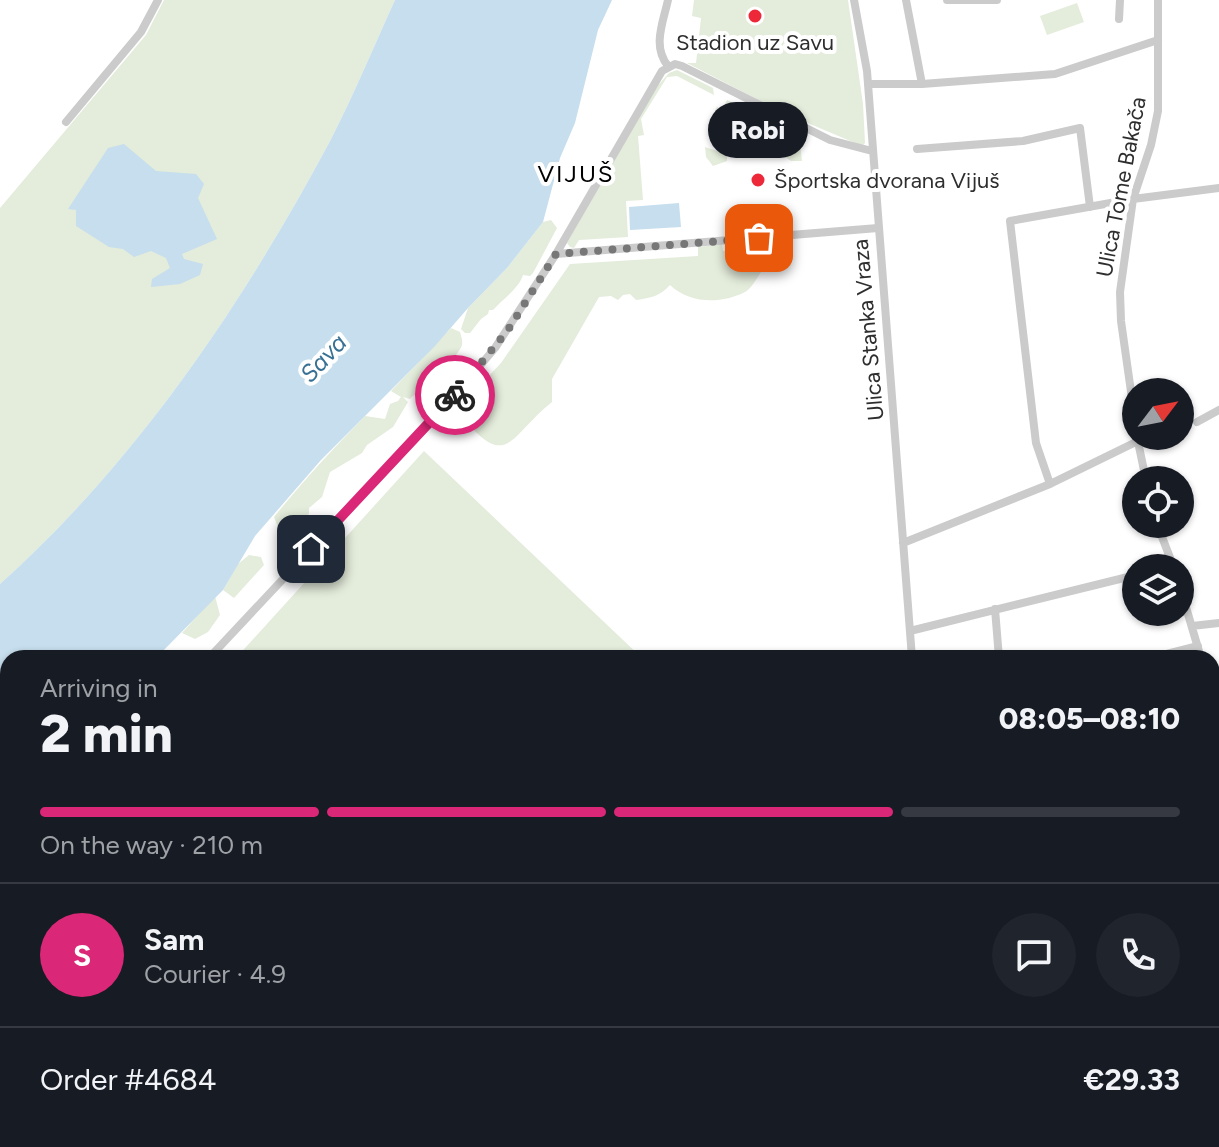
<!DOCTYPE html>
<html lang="en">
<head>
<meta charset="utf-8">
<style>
	:root { --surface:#171b24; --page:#20242c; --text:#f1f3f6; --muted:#9ea1a6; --line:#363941; --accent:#db2777 }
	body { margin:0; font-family:Figtree,sans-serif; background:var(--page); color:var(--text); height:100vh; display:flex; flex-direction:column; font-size:30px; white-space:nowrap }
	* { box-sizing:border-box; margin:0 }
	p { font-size:26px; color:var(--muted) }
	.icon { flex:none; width:44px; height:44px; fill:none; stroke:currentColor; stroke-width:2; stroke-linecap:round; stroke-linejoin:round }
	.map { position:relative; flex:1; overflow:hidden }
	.details { position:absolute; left:0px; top:650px; width:1220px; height:498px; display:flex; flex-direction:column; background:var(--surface); border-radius:24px 24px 0 0; box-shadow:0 2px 6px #0004 }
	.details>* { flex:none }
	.needle { width:52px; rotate:58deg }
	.fabs { position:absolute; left:1122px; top:378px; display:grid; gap:16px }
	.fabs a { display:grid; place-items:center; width:72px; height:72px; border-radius:50%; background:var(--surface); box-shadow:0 2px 6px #0004; font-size:40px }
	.pin { position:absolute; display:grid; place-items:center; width:68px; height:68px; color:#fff; margin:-34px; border-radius:16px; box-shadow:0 4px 12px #0006 }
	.courier { position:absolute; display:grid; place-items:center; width:80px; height:80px; margin:-40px; border:6px solid #db2777; border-radius:50%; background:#fff; color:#222; box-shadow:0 2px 10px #0007 }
	.bubble { position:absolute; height:56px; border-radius:28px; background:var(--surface); box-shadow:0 2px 6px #0004; font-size:26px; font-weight:800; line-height:56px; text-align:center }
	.overview em { font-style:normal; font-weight:800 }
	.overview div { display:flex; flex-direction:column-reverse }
	.overview { display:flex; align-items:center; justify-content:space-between; height:136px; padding:0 40px }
	h1 { font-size:52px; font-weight:800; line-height:60px }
	.bar { display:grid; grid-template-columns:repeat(4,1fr); gap:12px 8px; align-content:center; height:96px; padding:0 40px }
	.bar i { height:10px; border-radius:6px; background:var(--line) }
	.bar .active { background:var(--accent) }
	.bar p { grid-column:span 4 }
	.line { display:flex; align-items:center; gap:20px; padding:0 40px; border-top:2px solid var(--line) }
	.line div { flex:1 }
	.round { display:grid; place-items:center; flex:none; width:84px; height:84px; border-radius:42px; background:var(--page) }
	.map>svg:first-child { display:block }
</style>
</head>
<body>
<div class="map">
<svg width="1219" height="1147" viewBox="0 0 1219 1147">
	<rect width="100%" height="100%" fill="#fff"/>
	<!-- green -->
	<path fill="#e4ecdb" d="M164,0H395C373,48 353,97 329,143C242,305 137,461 0,584V208L146,35Z
		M694,0H848L863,104L865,143L862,146L782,112L687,63H696L701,18L692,16Z
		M1077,3L1084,22L1047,35L1040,16Z
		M677,70L713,88L714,95L677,76L667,77L641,119L644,135L638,136L643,200L626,201L628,237L579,240L574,248L570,247L567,243L655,89L669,73Z
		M727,100L799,135L802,161H791L784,156L783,151C772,150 767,142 764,133L735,136L736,154H727V161L713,166L706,157L705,147L717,151L725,140L720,113L716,114L715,111L717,107L722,110Z
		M551,220L557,228L533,273L530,276L523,275C520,287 502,300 493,310H489L488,314L481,319L470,333H465L461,329L468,308L507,268L543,222Z
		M722,244L723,251L758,248L761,272C757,278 751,289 745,292C721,304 690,304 670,285C660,296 651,298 636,300L630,294L623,295L618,300L611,296L599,297L552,379V402C508,437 507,475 457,410L501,363L570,264L698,256V247Z
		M451,328L460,332C461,336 463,340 462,345C459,357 421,388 410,399L403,397L408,402L393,427L367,445L362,453L330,472L322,497L309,508V514L296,521L287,531L279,530L274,517C303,481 333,449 365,416L385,419L390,404L398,401L401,397L391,391Z
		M424,451L642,658H236Z
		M249,555L261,557L264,565L234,598L223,590L238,564Z
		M215,596L220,615L208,632L195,639L182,633Z
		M8,900V1140H615L609,1147H0V908Z"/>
	<!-- water -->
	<path fill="#c6deed" d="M395,0H612L598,30L575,123L560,158L543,222L507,268L468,308L435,346L321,460L255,536L223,590L156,658H8V800L0,807V584C137,461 242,305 329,143C353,97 373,48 395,0Z
		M124,144L156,171L196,174L204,184L198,198L217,239L182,254L184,259L203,264L200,275L180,284L151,287L152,279L170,268L166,258L151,251L134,257L123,249L109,247L76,226V210L68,209L108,148Z
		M679,203L681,227L630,230L629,207Z"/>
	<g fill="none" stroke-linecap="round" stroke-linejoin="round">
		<!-- street -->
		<path stroke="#cbcbcb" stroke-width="8" d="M668,0C663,23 652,46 668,66
			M854,0L867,71L912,658
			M906,0L922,84
			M947,0H997
			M1119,19L1120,0
			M868,84H922L1055,74L1158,40
			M66,122L141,32L158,0
			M917,149L1023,141L1080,128L1090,207
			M556,254L878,228
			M1197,422L1219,410
			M1136,427L1121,321L1120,292L1133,199L1151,145L1158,111V0
			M1137,437L1146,480
			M1050,484L1036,443L1010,221L1133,199L1219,188
			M1157,524L1174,568
			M903,543L1050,484L1138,441
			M1180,587L1201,658
			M995,609L999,658
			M1192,626L1219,623
			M910,631L1136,575
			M209,658L449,402L495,348L556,254L662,71L675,64L682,66L830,140L872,151
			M1151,658L1198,646
			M1212,696L1219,721
			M1212,878L1219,892
			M0,881L8,872
			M1212,1068L1219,1071
			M985,1140L986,1147
			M1052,1140L1055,1147
			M915,1147L916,1140
			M1075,1147L1094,1140"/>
	</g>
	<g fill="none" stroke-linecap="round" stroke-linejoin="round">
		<!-- done -->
		<path stroke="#777" stroke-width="8" stroke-dasharray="0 14.4" d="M455,395L508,330L556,254L759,238"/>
		<!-- route -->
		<path stroke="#db2777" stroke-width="10" d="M311,549L455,395"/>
	</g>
	<!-- markers -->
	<g fill="#ed2838" stroke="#fff" stroke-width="3">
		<circle cx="755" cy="16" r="8"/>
		<circle cx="758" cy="180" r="8"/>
	</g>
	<g text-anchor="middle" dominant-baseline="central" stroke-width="8" stroke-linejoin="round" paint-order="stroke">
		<!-- poi labels -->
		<g font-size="22" fill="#2e2e2e" stroke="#fff">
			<text x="755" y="42">Stadion uz Savu</text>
			<text x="774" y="180" text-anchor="start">Športska dvorana Vijuš</text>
		</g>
		<!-- street labels -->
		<g font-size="22" fill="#2e2e2e" stroke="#fff">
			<text transform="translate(1121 187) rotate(-79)">Ulica Tome Bakača</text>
			<text transform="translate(868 330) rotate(-95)">Ulica Stanka Vraza</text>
		</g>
		<!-- neighbourhood labels -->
		<g font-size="24" letter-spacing="2" fill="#000" stroke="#fff">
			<text x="576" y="173">VIJUŠ</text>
		</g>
		<!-- water labels -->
		<g font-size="24" font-style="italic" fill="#387193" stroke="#fff">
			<text transform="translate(323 358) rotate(-47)">Sava</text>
		</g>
	</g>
</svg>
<div class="fabs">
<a><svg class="needle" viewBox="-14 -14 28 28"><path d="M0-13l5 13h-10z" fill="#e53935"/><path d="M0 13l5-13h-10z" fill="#9ea1a6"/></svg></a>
<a><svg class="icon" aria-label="locate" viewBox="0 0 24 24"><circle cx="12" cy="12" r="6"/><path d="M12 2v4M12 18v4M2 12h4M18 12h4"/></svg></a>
<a><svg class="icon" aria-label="layers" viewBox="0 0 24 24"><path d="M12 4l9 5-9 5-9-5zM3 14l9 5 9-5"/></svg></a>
</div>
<div class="pin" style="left:759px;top:238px;background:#ea580c"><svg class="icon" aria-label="bag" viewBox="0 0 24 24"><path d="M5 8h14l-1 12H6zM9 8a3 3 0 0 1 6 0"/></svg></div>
<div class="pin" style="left:311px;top:549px;background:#1f2937"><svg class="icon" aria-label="home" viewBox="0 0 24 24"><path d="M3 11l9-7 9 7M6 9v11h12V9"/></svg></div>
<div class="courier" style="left:455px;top:395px"><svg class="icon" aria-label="bike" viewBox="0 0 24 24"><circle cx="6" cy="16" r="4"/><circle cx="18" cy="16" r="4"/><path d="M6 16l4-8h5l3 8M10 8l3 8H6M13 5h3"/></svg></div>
<div class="bubble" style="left:708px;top:102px;width:100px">Robi</div>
<section class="details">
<div class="overview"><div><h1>2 min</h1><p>Arriving in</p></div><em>08:05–08:10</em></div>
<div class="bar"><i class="active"></i><i class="active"></i><i class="active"></i><i></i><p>On the way · 210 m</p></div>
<div class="line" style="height:144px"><b class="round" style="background:var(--accent);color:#fff">S</b><div><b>Sam</b><p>Courier · 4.9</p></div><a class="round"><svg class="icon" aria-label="chat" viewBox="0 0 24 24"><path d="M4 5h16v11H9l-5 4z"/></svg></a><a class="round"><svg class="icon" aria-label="phone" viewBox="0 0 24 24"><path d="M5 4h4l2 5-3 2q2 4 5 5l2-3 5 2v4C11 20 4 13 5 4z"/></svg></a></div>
<div class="line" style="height:104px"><div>Order #4684</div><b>€29.33</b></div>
</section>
</div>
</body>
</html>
